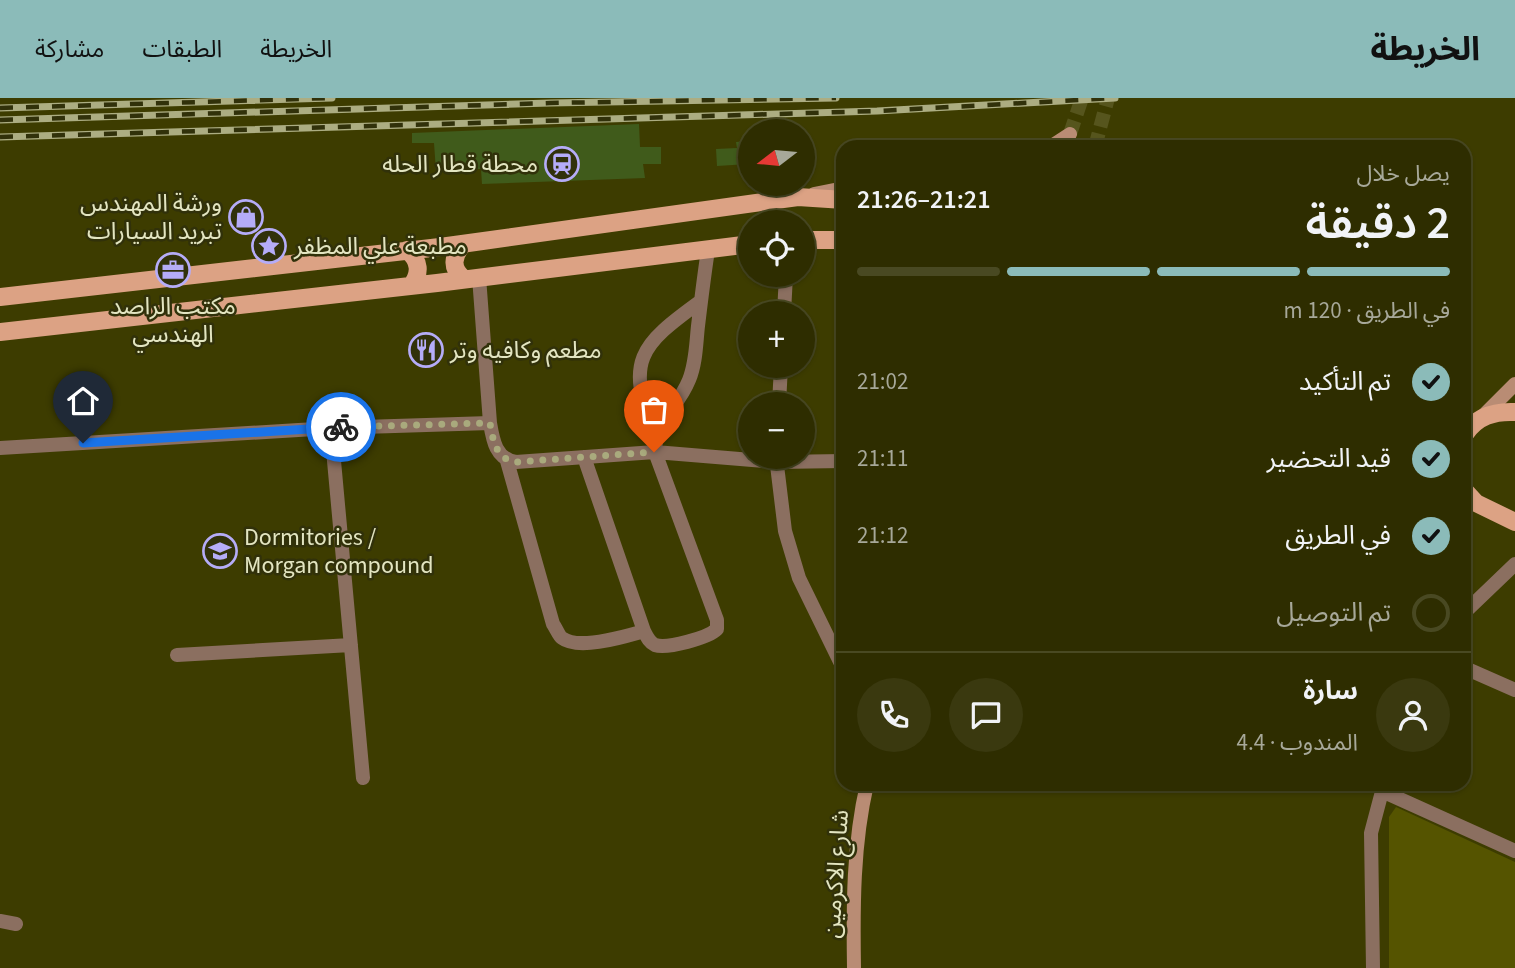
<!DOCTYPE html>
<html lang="ar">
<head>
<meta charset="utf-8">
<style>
	:root { --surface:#2e2d00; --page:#3a390f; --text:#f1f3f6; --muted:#a7a899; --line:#494922; --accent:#8bbbb9 }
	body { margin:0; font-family:"Source Sans 3","Noto Sans Arabic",sans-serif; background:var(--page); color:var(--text); direction:rtl; height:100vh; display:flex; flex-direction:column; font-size:26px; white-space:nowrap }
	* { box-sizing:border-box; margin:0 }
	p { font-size:23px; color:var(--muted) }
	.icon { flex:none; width:38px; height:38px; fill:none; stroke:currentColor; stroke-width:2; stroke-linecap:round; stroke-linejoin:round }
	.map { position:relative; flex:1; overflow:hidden; direction:ltr }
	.panel { position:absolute; left:836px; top:42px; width:635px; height:651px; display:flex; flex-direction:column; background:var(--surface); border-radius:21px; box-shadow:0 2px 5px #0004,0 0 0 2px var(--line); direction:rtl }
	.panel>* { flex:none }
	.needle { width:46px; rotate:254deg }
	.tools { position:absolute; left:738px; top:21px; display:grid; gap:14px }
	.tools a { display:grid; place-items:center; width:77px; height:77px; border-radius:50%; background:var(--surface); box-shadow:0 2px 5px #0004,0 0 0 2px var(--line); font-size:35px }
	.pin { position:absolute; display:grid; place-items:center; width:60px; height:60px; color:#fff; margin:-72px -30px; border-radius:50% 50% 50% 0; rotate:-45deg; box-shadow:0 0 7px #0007 }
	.pin .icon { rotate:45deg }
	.courier { position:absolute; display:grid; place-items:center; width:70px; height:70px; margin:-35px; border:5px solid #1a73e8; border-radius:50%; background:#fff; color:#222; box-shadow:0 2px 9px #0007 }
	.headline em { font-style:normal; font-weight:600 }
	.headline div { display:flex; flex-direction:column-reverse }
	.headline { display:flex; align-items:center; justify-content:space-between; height:119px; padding:0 21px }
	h1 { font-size:46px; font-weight:600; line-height:52px }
	.bar { display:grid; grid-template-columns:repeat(4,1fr); gap:10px 7px; align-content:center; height:84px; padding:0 21px }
	.bar i { height:9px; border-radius:5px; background:var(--line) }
	.bar .current { background:var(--accent) }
	.bar p { grid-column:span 4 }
	.line { display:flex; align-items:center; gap:18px; padding:0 21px; border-top:2px solid var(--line) }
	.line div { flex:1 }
	.round { display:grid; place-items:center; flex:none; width:74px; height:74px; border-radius:37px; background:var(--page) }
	ol { padding:0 21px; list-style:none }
	li { display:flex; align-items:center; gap:21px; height:77px }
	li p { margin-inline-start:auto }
	li .icon { padding:7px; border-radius:50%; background:var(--accent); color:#111; stroke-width:4 }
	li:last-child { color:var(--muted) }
	li i { width:38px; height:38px; border:4px solid var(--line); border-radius:50% }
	header { display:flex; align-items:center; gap:42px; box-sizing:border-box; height:98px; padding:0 35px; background:var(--accent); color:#111 }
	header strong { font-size:33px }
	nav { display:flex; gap:38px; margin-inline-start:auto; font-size:24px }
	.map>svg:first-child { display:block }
</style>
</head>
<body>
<header>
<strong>الخريطة</strong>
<nav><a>الخريطة</a><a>الطبقات</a><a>مشاركة</a></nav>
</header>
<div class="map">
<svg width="1515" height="870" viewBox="0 0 1515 870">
	<rect width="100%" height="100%" fill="#3d3c00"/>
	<!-- green -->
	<path fill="#555400" d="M1396,709L1515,764V870H1389V719Z"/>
	<!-- building -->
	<path fill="#405b1b" d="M639,26L640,49H661V66H643L645,80L482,86L481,71L436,73L434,45H412V35Z
		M747,43L748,66L717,68L716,51L737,50L736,44Z"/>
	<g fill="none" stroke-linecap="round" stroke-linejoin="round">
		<!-- secondary-tunnel -->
		<path stroke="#56551d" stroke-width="14" stroke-dasharray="14 7" stroke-linecap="butt" d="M1070,36L1082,0
			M1095,49L1108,0"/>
		<!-- street -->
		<path stroke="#8b6f60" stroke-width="14" d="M784,215L786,177
			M779,306L781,268
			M490,325C493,343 496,361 516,364L655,354L776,364L844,363
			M655,338C625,262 639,248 701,203
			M0,350L331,330
			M584,359L644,533C647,539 649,544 655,547C667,551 708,540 717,531V522L655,354C656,318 677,312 689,282C696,265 696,246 698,228C701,203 704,178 708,152
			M776,359L785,433L799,480L844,572
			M507,363L553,526C556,530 559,538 562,540C579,553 626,538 644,533
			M1465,514L1515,466
			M177,557L351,547
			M1465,570L1515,592
			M363,680L331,330L490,325L479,179
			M1382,693L1515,753
			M0,823L16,826
			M1373,870L1371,735L1384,686"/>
		<!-- secondary -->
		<path stroke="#b98c74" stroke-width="14" d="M1050,49L1070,36
			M814,96L844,90
			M1482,319L1515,286
			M854,870C853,809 853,746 867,686"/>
		<!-- primary -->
		<path stroke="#dca284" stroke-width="18" d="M803,142H844
			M463,146C453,158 450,170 464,181
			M407,152C420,163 421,175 411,188
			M0,199L440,149L798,99L844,102
			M0,234L437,185L751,146
			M1465,336C1477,318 1494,313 1515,314
			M1465,393L1476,405L1515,424"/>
		<!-- rail casing -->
		<g stroke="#acad82" stroke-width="7">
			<path id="rail" d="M0,10L332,0
				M0,22L550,5L836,0
				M0,39L877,13L1115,0"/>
		</g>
		<!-- rail -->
		<use href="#rail" stroke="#31310a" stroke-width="4.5" stroke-dasharray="13" stroke-linecap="butt"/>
	</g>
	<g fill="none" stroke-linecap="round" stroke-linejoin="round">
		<!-- done -->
		<path stroke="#a9aa7d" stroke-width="7" stroke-dasharray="0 12.6" d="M341,329L490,325C493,343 496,361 516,364L654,354"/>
		<!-- route -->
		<path stroke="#1a73e8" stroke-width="9" d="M83,345L341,329"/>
	</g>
	<!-- icons -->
	<defs>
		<g id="station-ring" transform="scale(1.75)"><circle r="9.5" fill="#31310a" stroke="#b5acf8" stroke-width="1.5"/><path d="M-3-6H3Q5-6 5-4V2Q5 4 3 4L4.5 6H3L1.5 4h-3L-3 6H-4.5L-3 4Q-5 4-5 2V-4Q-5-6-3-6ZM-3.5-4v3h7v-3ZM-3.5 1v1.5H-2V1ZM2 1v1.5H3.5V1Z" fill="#b5acf8"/></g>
		<g id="shop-ring" transform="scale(1.75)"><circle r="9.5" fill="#31310a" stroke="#b5acf8" stroke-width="1.5"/><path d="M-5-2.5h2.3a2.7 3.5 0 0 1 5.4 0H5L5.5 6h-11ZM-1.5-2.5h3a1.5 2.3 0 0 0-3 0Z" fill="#b5acf8"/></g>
		<g id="sight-ring" transform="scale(1.75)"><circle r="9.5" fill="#31310a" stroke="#b5acf8" stroke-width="1.5"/><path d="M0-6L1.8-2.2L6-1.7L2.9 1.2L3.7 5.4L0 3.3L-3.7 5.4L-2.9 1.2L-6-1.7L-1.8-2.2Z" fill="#b5acf8"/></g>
		<g id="office-ring" transform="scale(1.75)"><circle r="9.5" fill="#31310a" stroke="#b5acf8" stroke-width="1.5"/><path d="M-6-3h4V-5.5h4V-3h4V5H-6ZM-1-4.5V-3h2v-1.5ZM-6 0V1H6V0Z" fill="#b5acf8"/></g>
		<g id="restaurant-ring" transform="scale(1.75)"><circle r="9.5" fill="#31310a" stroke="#b5acf8" stroke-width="1.5"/><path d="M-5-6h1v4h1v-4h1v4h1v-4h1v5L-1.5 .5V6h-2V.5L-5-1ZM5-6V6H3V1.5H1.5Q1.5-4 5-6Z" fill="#b5acf8"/></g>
		<g id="university-ring" transform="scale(1.75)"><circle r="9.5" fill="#31310a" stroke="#b5acf8" stroke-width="1.5"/><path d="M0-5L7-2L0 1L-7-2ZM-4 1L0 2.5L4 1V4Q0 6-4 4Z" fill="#b5acf8"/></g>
	</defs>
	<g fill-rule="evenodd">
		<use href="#station-ring" x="562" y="66"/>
		<use href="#shop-ring" x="246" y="119"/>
		<use href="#sight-ring" x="269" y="148"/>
		<use href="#office-ring" x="173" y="172"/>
		<use href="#restaurant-ring" x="426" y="252"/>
		<use href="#university-ring" x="220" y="453"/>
	</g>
	<g text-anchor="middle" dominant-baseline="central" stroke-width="5" stroke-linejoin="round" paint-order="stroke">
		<!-- poi labels -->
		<g font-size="24" fill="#e3e5c1" stroke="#31310a" text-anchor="start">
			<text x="538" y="66" text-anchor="end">محطة قطار الحله</text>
			<text x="222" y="105" text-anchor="end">ورشة المهندس<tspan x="222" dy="28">تبريد السيارات</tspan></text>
			<text x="294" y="148">مطبعة علي المظفر</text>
			<text x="173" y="208" text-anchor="middle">مكتب الراصد<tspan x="173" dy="28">الهندسي</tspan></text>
			<text x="450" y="252">مطعم وكافيه وتر</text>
			<text x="244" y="439">Dormitories /<tspan x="244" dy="28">Morgan compound</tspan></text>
		</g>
		<!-- street labels -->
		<g font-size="24" fill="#e3e5c1" stroke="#31310a">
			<text transform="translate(836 776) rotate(-86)">شارع الاكرمين</text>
		</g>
	</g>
</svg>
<div class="tools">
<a><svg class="needle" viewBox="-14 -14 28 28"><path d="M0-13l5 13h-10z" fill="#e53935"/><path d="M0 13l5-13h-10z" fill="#a7a899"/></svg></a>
<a><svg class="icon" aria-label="locate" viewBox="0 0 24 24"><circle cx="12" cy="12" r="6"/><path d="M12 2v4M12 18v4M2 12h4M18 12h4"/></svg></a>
<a>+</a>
<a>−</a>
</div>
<div class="pin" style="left:654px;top:354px;background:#ea580c"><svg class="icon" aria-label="bag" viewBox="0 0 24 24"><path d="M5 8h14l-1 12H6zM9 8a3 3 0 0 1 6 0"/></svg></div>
<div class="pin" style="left:83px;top:345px;background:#1f2937"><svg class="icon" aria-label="home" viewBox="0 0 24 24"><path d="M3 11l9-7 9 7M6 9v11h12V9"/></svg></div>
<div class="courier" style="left:341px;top:329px"><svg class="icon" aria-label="bike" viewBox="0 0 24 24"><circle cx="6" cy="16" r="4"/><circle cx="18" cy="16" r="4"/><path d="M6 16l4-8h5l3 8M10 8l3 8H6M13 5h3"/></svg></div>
<section class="panel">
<div class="headline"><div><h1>2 دقيقة</h1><p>يصل خلال</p></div><em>21:21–21:26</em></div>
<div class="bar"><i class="current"></i><i class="current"></i><i class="current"></i><i></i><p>في الطريق · 120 m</p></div>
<ol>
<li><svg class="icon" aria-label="check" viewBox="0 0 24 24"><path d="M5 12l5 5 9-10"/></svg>تم التأكيد<p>21:02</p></li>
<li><svg class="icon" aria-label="check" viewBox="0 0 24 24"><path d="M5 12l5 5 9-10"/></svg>قيد التحضير<p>21:11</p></li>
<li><svg class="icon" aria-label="check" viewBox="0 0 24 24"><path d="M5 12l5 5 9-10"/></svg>في الطريق<p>21:12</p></li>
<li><i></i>تم التوصيل</li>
</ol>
<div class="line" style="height:126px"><a class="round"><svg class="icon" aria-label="person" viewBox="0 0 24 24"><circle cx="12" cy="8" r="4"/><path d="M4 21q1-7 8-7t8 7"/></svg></a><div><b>سارة</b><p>المندوب · 4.4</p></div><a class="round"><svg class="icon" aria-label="chat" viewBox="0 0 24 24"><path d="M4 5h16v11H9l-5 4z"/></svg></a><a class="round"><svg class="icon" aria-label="phone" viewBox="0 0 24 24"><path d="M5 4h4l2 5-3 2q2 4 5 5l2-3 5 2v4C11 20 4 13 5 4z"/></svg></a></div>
</section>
</div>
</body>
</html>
